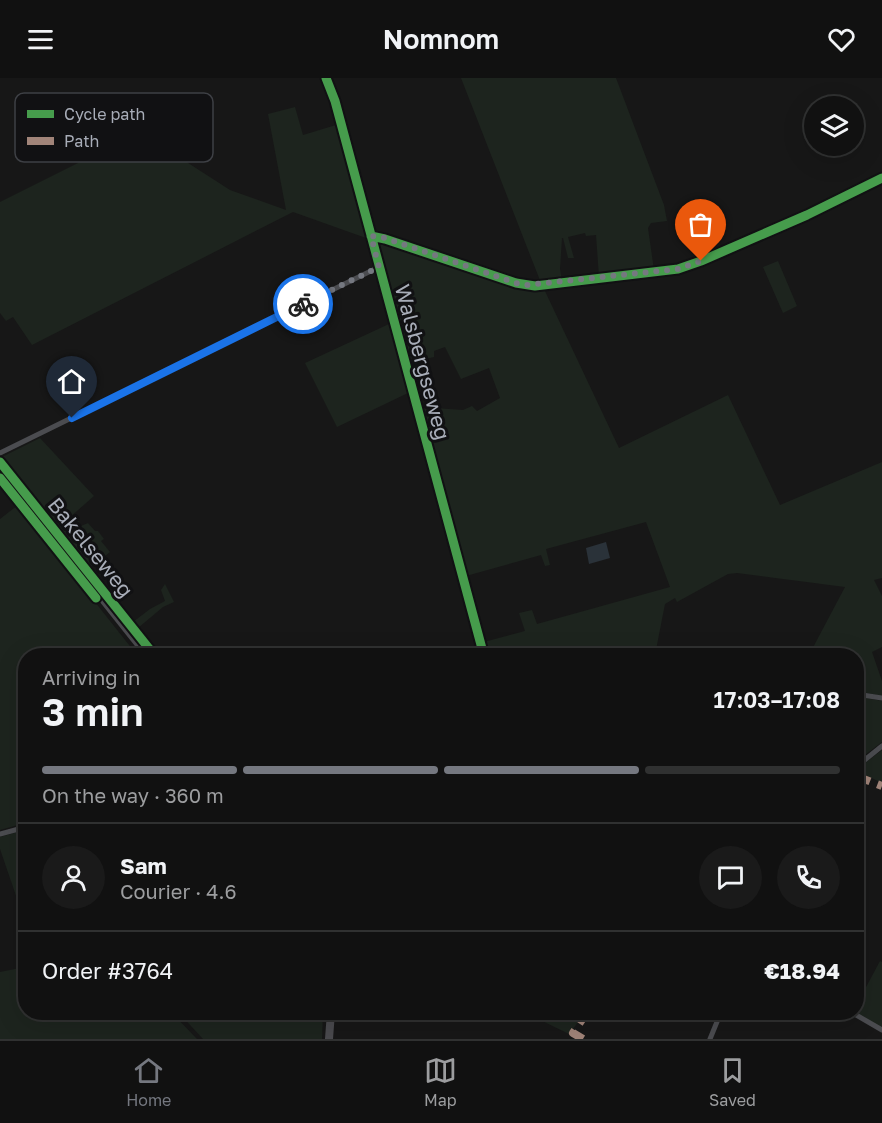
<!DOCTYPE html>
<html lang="en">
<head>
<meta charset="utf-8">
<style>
	:root { --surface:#111; --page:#1a1a1a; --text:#f1f3f6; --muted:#9c9d9f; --line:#303131; --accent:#757880 }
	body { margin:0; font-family:"Golos Text",sans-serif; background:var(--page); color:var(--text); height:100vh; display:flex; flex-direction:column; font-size:22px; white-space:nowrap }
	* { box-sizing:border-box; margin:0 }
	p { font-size:20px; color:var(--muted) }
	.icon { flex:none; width:33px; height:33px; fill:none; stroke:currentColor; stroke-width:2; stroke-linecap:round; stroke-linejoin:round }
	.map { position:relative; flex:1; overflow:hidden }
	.panel { position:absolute; left:18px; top:570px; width:846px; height:372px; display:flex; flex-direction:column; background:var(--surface); border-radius:24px; box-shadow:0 6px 24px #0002,0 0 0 2px var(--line) }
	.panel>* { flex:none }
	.buttons { position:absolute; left:804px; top:18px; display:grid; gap:12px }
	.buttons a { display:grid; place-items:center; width:60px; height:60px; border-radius:50%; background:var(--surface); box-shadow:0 6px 24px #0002,0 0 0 2px var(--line); font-size:30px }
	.pin { position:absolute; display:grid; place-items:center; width:51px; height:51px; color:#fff; margin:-62px -26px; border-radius:50% 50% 50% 0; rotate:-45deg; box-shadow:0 0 6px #0007 }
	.pin .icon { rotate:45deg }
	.courier { position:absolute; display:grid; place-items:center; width:60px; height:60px; margin:-30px; border:4px solid #1a73e8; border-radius:50%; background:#fff; color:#222; box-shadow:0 2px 8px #0007 }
	.summary em { font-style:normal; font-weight:600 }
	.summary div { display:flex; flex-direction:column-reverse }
	.summary { display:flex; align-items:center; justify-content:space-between; height:102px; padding:0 24px }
	h1 { font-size:39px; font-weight:600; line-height:45px }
	.bar { display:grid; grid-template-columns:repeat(4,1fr); gap:9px 6px; align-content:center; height:72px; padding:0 24px }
	.bar i { height:8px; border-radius:4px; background:var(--line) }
	.bar .selected { background:var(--accent) }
	.bar p { grid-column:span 4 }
	.line { display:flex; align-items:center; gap:15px; padding:0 24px; border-top:2px solid var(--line) }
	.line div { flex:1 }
	.round { display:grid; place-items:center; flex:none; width:63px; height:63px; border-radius:32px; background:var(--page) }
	header { display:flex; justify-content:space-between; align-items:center; height:78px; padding:0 24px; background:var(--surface); font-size:27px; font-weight:600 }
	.menu { display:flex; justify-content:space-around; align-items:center; height:84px; border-top:2px solid var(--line); background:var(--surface); font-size:16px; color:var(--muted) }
	.menu a { display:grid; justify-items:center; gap:3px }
	.menu .selected { color:var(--accent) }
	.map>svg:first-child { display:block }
</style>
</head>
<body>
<header><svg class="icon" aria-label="menu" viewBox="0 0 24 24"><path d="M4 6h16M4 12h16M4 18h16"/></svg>Nomnom<svg class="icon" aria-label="heart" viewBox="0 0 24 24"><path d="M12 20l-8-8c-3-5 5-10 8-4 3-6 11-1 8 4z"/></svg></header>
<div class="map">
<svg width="882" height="961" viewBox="0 0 882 961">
	<rect width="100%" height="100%" fill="#171717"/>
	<!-- green -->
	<path fill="#1d241e" d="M461,0H616L664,127L667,143L651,145L648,150L654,192L599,199L596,157L586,158L585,155L568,159L574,180H568L563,160H562L560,191L562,203L541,205Z
		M295,29L303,57L336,47L366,160L293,134L32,267L13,239L6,243L0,235V124L140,54L230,112L286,132L268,36Z
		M375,161L417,175L517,211L530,213L544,211L619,370L728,317L780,427L882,384V500L874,502L882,518V569L872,574L882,603V618L857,613L856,578L809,577L845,509L737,495L728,496L677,524L675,520L665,526L655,577H488L484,564L525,553L519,535L532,532L537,546L670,509L646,444L546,471L550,487L545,488L541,477L466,498L420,329L463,332L472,328L477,333L500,320L489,290L461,301L445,269L434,273V279L408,285Z
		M778,183L797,228L783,235L763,189Z
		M389,246L408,315L337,349L305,285Z
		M40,360L94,418L69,440L74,445L78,442L81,448L88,445L95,453H98L104,461L101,463L110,474L90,490L2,380V379Z
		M18,427L137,577L26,578L25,745L0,752V441Z
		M165,506L174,524L163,529L138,550L133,544L150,531L165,523L161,512Z
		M856,618L882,623V664L857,683Z
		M882,672V705L857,693V691Z
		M25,752V844L0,771V759Z
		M880,883L882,884V951L856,934L857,926Z
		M25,889L26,934L172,935L197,961H0V894Z
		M179,935H323L322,961H203Z
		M534,935V934L585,935L569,956L532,938Z"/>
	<!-- water -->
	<path fill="#2a3239" d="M606,464L610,480L589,486L586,470Z"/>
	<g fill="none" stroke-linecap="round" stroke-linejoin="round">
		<!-- street -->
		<path stroke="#4b4c50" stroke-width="5" d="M326,0L335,23L484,578
			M371,158L385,161L516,205L535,208L678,191L701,183L807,137L882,100
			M0,375L379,189
			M856,616L882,620
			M856,689L882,668
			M0,756L26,749
			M851,934L882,952
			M710,961L721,934"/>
		<!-- secondary -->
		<path stroke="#4a4a4e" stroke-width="8" d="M0,392L148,578
			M329,961L331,934"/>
		<!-- quiet -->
		<path stroke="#a18479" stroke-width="8" stroke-dasharray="15 8" stroke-linecap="butt" d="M856,698L882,708
			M583,961L573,955L587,934"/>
		<!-- cycleway casing -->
		<g stroke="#111113" stroke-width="13">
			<path id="cycleway" d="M326,0L335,23L484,578
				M371,158L385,161L516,205L535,208L678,191L701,183L807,137L882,100
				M0,384L155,578
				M0,400L96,520"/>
		</g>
		<!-- cycleway -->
		<use href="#cycleway" stroke="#469c4c" stroke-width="9"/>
	</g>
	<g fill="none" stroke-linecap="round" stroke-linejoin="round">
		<!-- done -->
		<path stroke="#757880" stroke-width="6" stroke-dasharray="0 10.8" d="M303,226L379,189L371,158L385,160L516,205L527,207L678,191L701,183"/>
		<!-- route -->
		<path stroke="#1a73e8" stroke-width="8" d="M72,340L303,226"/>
	</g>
	<g text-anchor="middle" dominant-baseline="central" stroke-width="6" stroke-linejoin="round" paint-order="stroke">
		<!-- street labels -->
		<g font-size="21" fill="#a8adb8" stroke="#111113">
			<text transform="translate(423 284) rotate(75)">Walsbergseweg</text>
			<text transform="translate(91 469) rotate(51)">Bakelseweg</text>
		</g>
	</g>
	<!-- legend -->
	<rect x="15" y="15" width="198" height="69" rx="9" fill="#111113" stroke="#3e4045" stroke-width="1.5"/>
	<rect x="27" y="32" width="27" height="8" fill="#469c4c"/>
	<rect x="27" y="59" width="27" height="8" fill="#a18479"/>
	<g font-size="16" fill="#a8adb8">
		<text x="64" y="42">Cycle path</text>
		<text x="64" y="69">Path</text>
	</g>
</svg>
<div class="buttons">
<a><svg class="icon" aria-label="layers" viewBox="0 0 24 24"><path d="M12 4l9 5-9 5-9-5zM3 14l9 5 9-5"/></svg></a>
</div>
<div class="pin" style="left:701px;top:183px;background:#ea580c"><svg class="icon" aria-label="bag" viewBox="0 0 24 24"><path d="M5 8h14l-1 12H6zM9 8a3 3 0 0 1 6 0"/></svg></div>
<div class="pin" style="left:72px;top:340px;background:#1f2937"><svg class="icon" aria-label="home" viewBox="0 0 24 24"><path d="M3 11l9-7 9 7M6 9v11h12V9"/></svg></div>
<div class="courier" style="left:303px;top:226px"><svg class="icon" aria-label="bike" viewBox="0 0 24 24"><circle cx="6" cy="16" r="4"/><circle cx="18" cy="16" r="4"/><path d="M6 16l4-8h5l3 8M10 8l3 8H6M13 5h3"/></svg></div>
<section class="panel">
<div class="summary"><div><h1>3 min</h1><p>Arriving in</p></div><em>17:03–17:08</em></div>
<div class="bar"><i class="selected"></i><i class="selected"></i><i class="selected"></i><i></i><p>On the way · 360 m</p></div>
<div class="line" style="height:108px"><a class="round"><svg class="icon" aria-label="person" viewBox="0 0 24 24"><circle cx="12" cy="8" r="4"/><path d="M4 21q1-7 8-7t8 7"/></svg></a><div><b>Sam</b><p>Courier · 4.6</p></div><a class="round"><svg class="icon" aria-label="chat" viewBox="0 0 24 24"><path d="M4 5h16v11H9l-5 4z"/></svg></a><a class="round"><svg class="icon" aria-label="phone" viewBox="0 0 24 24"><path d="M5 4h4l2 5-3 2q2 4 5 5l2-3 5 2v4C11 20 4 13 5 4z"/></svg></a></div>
<div class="line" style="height:78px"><div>Order #3764</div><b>€18.94</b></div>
</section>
</div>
<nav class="menu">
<a class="selected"><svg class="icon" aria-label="home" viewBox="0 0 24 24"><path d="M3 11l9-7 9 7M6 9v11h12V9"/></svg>Home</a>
<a><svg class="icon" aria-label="map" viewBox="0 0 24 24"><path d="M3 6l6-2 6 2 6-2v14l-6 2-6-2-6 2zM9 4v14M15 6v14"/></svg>Map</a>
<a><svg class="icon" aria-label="saved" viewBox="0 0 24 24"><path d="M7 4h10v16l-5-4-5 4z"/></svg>Saved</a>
</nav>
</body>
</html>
